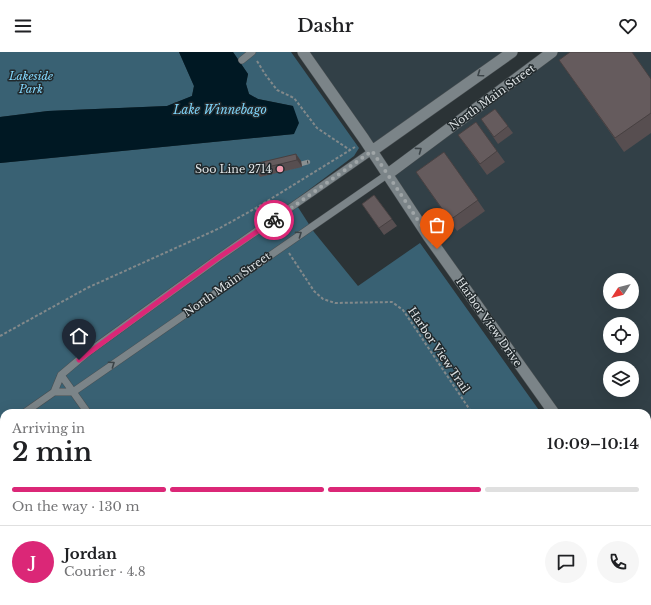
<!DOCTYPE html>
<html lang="en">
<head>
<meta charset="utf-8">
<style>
	:root { --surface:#fff; --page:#f6f6f6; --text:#202124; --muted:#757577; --line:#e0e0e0; --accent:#db2777 }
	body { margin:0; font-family:"Libre Baskerville",serif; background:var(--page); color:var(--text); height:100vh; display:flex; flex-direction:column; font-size:15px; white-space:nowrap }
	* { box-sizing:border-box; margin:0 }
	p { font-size:13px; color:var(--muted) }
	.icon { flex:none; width:22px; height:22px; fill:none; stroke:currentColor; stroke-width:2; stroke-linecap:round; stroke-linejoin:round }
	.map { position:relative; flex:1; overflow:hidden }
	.panel { position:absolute; left:0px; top:357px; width:651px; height:196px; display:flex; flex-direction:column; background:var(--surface); border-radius:12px 12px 0 0; box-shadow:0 4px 16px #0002 }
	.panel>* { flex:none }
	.needle { width:26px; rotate:234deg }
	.tools { position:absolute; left:603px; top:221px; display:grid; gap:8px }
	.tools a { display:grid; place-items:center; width:36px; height:36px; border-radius:50%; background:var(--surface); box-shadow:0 4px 16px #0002; font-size:20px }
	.pin { position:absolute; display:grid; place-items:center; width:34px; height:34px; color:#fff; margin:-41px -17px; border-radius:50% 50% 50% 0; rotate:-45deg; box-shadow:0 0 4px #0007 }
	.pin .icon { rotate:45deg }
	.courier { position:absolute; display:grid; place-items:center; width:40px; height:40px; margin:-20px; border:3px solid #db2777; border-radius:50%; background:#fff; color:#222; box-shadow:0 1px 5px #0007 }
	.headline em { font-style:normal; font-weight:600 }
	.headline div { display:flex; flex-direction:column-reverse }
	.headline { display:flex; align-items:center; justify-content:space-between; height:68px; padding:0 12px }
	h1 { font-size:26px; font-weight:600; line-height:30px }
	.bar { display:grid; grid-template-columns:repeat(4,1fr); gap:6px 4px; align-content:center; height:48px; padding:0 12px }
	.bar i { height:5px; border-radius:3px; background:var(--line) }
	.bar .on { background:var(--accent) }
	.bar p { grid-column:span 4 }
	.line { display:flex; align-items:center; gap:10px; padding:0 12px; border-top:1px solid var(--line) }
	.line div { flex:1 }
	.round { display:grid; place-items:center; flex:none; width:42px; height:42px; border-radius:21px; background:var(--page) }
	header { display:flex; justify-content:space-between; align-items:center; height:52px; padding:0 12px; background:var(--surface); font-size:18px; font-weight:600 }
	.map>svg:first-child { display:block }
</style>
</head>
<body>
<header><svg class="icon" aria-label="menu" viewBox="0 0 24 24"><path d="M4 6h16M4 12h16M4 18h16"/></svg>Dashr<svg class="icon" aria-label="heart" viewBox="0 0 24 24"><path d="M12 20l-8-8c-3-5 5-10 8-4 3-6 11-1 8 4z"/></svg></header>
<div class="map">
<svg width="651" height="553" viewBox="0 0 651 553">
	<rect width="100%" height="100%" fill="#2b3336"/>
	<!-- built -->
	<path fill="#324047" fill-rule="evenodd" d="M303,0H512L372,99Z
		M552,0H651V553H468L467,551L469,549H647V361H554L388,122ZM610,228H632V250H610ZM610,272H632V294H610ZM610,316H632V338H610Z"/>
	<!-- green -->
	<path fill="#396173" d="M0,0H179L194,34L192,44L167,54L48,59L0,65Z
		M233,0H291L359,96L354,104L294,149L314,180L358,234L420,191L541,361H4V549H469L467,551L468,553H0V111L294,82L293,54L258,47L249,42L246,32L248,22Z"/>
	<!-- water -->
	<path fill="#001823" d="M179,0H233L248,22L246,32L249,42L258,47L293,54L299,71L294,82L0,111V65L48,59L167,54L192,44L194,34Z"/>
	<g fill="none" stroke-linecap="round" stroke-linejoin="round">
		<!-- service casing -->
		<g stroke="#484e51" stroke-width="8">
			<path id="service" d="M242,8L252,0
				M61,323L88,361
				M54,340H73L388,122
				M24,361L54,340L61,323L87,301L218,206L372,99
				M0,378L4,375"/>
		</g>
		<!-- minor casing -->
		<g stroke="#484e51" stroke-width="12">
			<path id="minor" d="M303,0L364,87L428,184L554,361
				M372,99L512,0
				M388,122L552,0
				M647,493L651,498"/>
		</g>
		<!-- path -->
		<path stroke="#82898b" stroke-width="2" stroke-dasharray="3 2" stroke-linecap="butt" d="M257,9L265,22L277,38L294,46L317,76L350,98
			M256,156L263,165
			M272,178L278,186
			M289,201L314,239L323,247L335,251L392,250L403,258L472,361
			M0,284L87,236L220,176L256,156L355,95
			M455,549L457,553"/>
		<!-- service -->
		<use href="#service" stroke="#7b8488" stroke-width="7"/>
		<!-- minor -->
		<use href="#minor" stroke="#7b8488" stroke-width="11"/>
		<!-- rail casing -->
		<g stroke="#899092" stroke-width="4.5">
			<path id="rail" d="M290,115L308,110"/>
		</g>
		<!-- rail -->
		<use href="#rail" stroke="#21292c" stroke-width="3" stroke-dasharray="9" stroke-linecap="butt"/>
	</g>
	<!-- wall -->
	<path fill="#574e50" d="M559,8L651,27V81L624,100Z
		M495,57L513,81L498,92L481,67Z
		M476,70L505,110L487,123L458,83Z
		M444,100L485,159L457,179L416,120Z
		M296,102L301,109L302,115L260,125L255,118Z
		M374,143L397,174L384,183L362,152Z
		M603,549H637L631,553H606Z"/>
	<!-- shaded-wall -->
	<path fill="#474041" d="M296,102L301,109L302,115L297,108Z"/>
	<!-- building -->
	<path fill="#655b5d" stroke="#474041" d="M570,0H632L651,27V61L615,86L559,8Z
		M495,57L508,74L494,85L481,67Z
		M476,70L497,99L480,112L458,83Z
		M444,100L478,148L450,168L416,120Z
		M296,102L297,108L255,118L254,112Z
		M374,143L392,167L379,176L362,152Z
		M151,549H194L197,552L196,553H152L150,550Z
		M603,549H615L609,553H606Z"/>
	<!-- one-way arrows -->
	<defs><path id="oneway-chevron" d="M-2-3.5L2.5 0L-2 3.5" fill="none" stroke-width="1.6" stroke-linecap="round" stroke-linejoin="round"/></defs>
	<g stroke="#3c4448">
		<use href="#oneway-chevron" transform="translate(480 22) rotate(145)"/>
		<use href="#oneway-chevron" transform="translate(419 98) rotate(-36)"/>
		<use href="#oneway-chevron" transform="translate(299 182) rotate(-35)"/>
		<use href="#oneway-chevron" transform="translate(112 312) rotate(-35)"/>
	</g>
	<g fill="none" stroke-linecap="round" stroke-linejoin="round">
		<!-- done -->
		<path stroke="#9fa5a7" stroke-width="4" stroke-dasharray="0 7.2" d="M274,168L372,99L437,197"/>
		<!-- route -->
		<path stroke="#db2777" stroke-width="5" d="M79,308L218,206L274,168"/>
	</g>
	<!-- markers -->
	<circle fill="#f29aad" stroke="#21292c" stroke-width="1.5" cx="280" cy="117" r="4"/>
	<g text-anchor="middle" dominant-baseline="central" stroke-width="3" stroke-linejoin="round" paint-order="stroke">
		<!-- park labels -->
		<g font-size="11" font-style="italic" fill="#85d9ff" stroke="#21292c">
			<text x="31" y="24">Lakeside<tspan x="31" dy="13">Park</tspan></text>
		</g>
		<!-- street labels -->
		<g font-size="11" fill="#dde2e4" stroke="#21292c">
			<text transform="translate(492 45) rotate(-36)">North Main Street</text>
			<text transform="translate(227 232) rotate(-35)">North Main Street</text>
			<text transform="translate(489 270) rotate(55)">Harbor View Drive</text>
			<text transform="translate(439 298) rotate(56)">Harbor View Trail</text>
		</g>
		<!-- poi labels -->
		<g font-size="11" fill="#dde2e4" stroke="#21292c" text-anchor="end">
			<text x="272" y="117">Soo Line 2714</text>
		</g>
		<!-- water labels -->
		<g font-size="12" font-style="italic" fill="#7dd2f7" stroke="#21292c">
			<text x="220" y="57">Lake Winnebago</text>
		</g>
	</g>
</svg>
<div class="tools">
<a><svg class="needle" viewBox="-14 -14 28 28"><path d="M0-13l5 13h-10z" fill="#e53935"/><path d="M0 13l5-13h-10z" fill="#757577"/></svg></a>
<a><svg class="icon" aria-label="locate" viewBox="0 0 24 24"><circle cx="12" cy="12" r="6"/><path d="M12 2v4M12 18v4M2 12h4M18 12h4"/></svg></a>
<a><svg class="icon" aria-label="layers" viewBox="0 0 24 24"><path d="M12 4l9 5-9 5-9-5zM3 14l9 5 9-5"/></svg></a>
</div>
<div class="pin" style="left:437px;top:197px;background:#ea580c"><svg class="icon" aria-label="bag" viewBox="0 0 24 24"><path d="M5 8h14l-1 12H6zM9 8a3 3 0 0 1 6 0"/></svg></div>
<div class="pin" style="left:79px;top:308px;background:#1f2937"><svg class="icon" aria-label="home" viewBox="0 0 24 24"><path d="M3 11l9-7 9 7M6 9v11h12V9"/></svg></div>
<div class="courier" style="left:274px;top:168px"><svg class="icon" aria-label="bike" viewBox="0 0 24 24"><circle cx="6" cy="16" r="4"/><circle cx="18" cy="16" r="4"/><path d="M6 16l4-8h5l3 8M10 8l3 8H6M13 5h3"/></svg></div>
<section class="panel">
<div class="headline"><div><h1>2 min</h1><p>Arriving in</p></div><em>10:09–10:14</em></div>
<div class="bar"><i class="on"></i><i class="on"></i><i class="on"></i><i></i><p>On the way · 130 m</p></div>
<div class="line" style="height:72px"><b class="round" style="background:var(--accent);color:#fff">J</b><div><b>Jordan</b><p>Courier · 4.8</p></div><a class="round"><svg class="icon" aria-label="chat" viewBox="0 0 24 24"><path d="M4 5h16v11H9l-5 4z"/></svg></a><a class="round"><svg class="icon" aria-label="phone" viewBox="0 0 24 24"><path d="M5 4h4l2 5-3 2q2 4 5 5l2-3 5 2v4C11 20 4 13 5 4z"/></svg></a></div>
</section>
</div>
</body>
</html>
